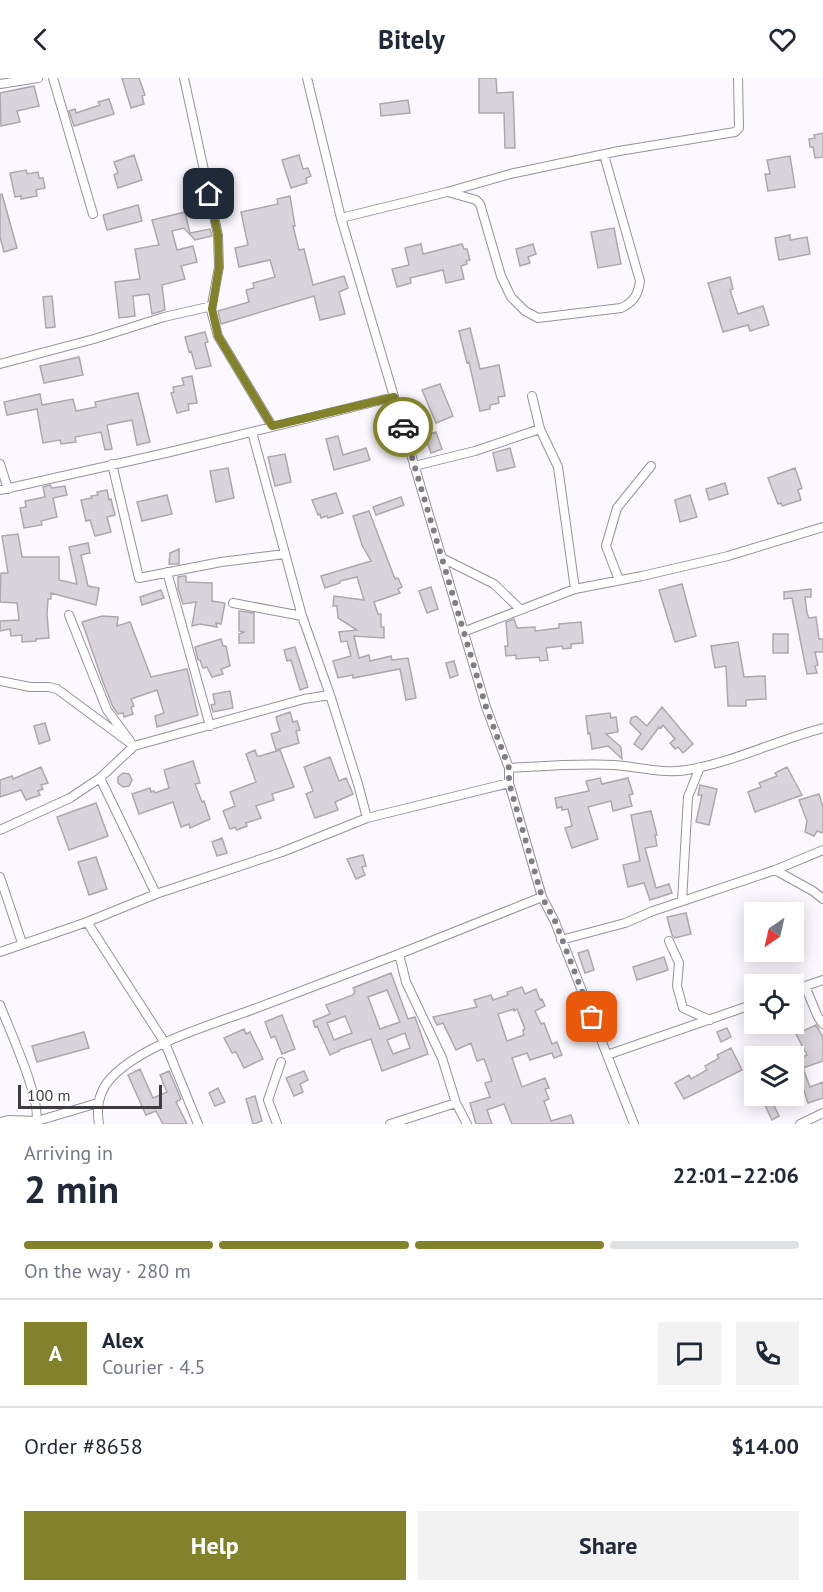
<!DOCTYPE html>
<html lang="en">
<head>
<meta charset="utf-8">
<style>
	:root { --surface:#fff; --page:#f2f2f3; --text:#1f2937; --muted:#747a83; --line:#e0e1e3; --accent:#82822b }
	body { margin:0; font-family:"PT Sans",sans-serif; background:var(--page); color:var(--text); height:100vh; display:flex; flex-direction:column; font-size:22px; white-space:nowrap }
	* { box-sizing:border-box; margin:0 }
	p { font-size:20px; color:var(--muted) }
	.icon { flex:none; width:33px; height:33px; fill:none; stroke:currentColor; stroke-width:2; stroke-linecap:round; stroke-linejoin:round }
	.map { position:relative; height:1046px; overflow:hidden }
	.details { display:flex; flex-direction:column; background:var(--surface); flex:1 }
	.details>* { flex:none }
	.needle { width:39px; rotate:214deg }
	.tools { position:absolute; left:744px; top:824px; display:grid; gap:12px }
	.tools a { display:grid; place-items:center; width:60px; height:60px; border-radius:0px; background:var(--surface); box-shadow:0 3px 15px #0003; font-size:30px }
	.scale { position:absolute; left:18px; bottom:15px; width:144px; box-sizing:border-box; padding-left:6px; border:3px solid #3e3c3f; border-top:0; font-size:16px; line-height:21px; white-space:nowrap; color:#3e3c3f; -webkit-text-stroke:4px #fff; paint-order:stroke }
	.pin { position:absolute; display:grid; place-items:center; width:51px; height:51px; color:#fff; margin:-26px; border-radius:12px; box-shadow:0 3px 9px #0006 }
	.courier { position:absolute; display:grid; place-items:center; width:60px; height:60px; margin:-30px; border:4px solid #82822b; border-radius:50%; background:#fff; color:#222; box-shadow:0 2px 8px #0007 }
	.overview em { font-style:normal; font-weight:800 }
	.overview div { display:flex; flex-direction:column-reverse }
	.overview { display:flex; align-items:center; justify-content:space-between; height:102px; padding:0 24px }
	h1 { font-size:39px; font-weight:800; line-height:45px }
	.bar { display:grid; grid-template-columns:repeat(4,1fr); gap:9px 6px; align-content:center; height:72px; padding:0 24px }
	.bar i { height:8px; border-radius:4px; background:var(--line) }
	.bar .active { background:var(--accent) }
	.bar p { grid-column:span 4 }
	.line { display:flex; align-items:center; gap:15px; padding:0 24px; border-top:2px solid var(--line) }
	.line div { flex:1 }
	.round { display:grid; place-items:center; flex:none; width:63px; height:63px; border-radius:0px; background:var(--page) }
	.button { display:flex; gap:12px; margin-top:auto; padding:12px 24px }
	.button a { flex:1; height:69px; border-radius:0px; background:var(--accent); color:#fff; font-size:24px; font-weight:800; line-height:69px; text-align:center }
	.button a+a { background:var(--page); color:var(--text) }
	header { display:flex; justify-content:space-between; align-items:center; height:78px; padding:0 24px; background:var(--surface); font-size:27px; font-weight:800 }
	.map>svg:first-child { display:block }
</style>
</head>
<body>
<header><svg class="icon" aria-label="back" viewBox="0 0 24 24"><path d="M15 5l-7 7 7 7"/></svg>Bitely<svg class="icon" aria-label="heart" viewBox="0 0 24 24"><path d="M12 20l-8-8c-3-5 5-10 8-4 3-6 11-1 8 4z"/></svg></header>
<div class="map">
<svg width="823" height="1046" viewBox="0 0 823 1046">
	<rect width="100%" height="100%" fill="#fcf8ff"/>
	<!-- building -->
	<path fill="#d9d4db" stroke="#ada8af" stroke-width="1.5" fill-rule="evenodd" d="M122,0H139L145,17L142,18L144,26L131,30Z
		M479,0H496L497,15L513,14L515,70H505L504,35H479Z
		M34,8L39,28L17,33L20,44L1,48L0,15Z
		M109,21L114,36L74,48L69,33L75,31L76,35L100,27L98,24Z
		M408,22L410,35L381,38L380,26Z
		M823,55V79L815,80L813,69H810L809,61L815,60L814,57Z
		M134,77L142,102L118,110L114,97L118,95L114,84Z
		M299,77L303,91L308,90L311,98L306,100L307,105L291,110L282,82Z
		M790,78L795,109L768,113L765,96H770L767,82Z
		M26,92L27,96L38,94L39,100H43L45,110L36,112L37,118L21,121V118L15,119L10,95Z
		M2,116L17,170L4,174L0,159V117Z
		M290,118L295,148H293L299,172L304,171L313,207L344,198L348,210L339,214L345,236L320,242L314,218L221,246L218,233L249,224L246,212L254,210L253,205L275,199L270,182L239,189L235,170L248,167L241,134L278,126L277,121Z
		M138,127L142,143L107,152L103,137Z
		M185,134L190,155L210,151L212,158L195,162L184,150L172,153L177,172L193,168L197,184L181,188L185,201L162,207L165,232L152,236L149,216L133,218L135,238L119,240L115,204L140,201L135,171L159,167L152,142Z
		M614,150L621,186L598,190L591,154Z
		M790,157V162L807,159L810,176L779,182L775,160Z
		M421,166L423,176L462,166L464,171H467L470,182L466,183L467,186L461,188L464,201L446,205L443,192L410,200L411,205L397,209L392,191L409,187L405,170Z
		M533,166L536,176L528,179L530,185L520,188L516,171Z
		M730,199L733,211L730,212L738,236L763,228L769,247L750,253L748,247L723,254L708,205Z
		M52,218L55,249L46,250L43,219Z
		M470,250L480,291L499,287L505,318L498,319L499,325L490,327V331L480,333L469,284L467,285L459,253Z
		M205,254L208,264L205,265L211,288L196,291L191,273L189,274L185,259Z
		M79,279L83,297L44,305L40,288Z
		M192,298L197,325L188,326L189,332L177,335L171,315L174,314L173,309L184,307L182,300Z
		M440,306L453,338L436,345L422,312Z
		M138,315L150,364L137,367L132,342L107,347L112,371L105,372L101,354L75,359L76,364L61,366L60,362L43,365L37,331L7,337L4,324L40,316L42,327L73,321L76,333L96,329L95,324Z
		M436,354L442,371L431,375L425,358Z
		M338,358L343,377L366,370L370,382L334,392L326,361Z
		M510,370L515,389L497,393L493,375Z
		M285,376L291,404L275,408L268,379Z
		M228,390L234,420L216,424L210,393Z
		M795,390L802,410L798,412L801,422L782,428L781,425L778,426L768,400Z
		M725,405L728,416L709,422L706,411Z
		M50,407L52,410L65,408L67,417L53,420L57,439L41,443L42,447L24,450L20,430L26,429L25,423L45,419L43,409Z
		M107,412L109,422L111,421L115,437L107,439L111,454L95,458L90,442L86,443L81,422L92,420L91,418L98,417L97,414Z
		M336,415L343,435L328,440L327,438L321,440L320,436L318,437L312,422Z
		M167,417L172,436L142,443L137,424Z
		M690,417L697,439L680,444L675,422Z
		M401,419L404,427L376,437L373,429Z
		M369,433L395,501L398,500L402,509L398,511L400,515L374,524L378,536H381V549H384V560L354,558L359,580L369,577L370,583L391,578L392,582L408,580L416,620L406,622L400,591L353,600V597L338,600L333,583L351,578L347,563L341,564L339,554L357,552L338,540L337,528H333L334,518L364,522L357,499L340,503V505L325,510L321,498L371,483L362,467L353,438Z
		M18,456L22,479H59V502L77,506L69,469L88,465L90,475L81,477L88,508L99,510L96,527L51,515V521H48L47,536L49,560L36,561V563L22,564V557L11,558L10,551L0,553V543L19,542L17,525L0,524L1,495H8L2,458Z
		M179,471V486H169L170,475Z
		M184,498H186V504L212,505V523L225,525L221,546L216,545L217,549L200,546L192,548L196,524L183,526L178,510V499Z
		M682,506L696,558L675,564L659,512Z
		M431,509L438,531L427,535L419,513Z
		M811,511V519H805L807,535L809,540L816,539L819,561H823V574H815L818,587L815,588L817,595L807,596L792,520L784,521V514Z
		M161,512L164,520L142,527L140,519Z
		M239,533L254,535V565H239V556L244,554L239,553Z
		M102,538L118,539L117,548L130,544L151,599L187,591L198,637L157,649L155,638L164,635L157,612L131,621L134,628L131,629L133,636L124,639L123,635L118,636L113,629L103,604L82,544Z
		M514,541L517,550L535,549V553L559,550V546L581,544L583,565L571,566V570L563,571L562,568L546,570L548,582L540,583L539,579L516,581V577L506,578L505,568H508L506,544Z
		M773,556H788V575H773Z
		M221,561L223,568H226L230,588L221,591L223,596L212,599L207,589L203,590L200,582H198L195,569Z
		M738,564L744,599L765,598L766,621L746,622V628H728L726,588L715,590L711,568Z
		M295,569L308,609L300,612L291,582L287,583L284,572Z
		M454,583L458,597L450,600L446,585Z
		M230,613L233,630L213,634L211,627L215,626L213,616Z
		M662,629L693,666L683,675L678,669L675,671L670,665L675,661L663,647L661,650L659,649L642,672L634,666L641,656L630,645L631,640L636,638L647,648Z
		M290,634L293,644L297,643L300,652L296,653L299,665L276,672L271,656L280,653L276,639Z
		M610,635L611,640L616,639L618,654L606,656L621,669L622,681L608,668L592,671L590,655L588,656L586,638Z
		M45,645L50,662L39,666L34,648Z
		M255,672L257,678H260L280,672L294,709L272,716L274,722L256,728L261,740L246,745L247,748L237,752L235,749L230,751L223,733L235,728L230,714L256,704L246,676Z
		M330,679L339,703L346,700L353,716L335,724L338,732L315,740L306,716L313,713L304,689Z
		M193,683L200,705L195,706L202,724L204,723L210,741L190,750L189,746L181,749L173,724L139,736L132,716L150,710L151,714L154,713L155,715L169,710L164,692Z
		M41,689L48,705L41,707L43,711L38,713L40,717L26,722L21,712L0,719V702L12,698L13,701Z
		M787,689L802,717L755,734L748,714L761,709L759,705L777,698L775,695Z
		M123,695L129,696L132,702L129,708L123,709L118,705V699Z
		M600,700L602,706L628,700L633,716L629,717L632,728L613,733L611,723L588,729L598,761L572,770L565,750L572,748L568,731L562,732V729L557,730L555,720L589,713L586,703Z
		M700,707L717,711L709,747L696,744L702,717H698Z
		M819,716L823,729V755L817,753L814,758L805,754L807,743L799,722Z
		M96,725L108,758L69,772L57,739Z
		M651,733L657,757H655L657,768L645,770L656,810L669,806L672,815L650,822L644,805L628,809L623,787L640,783L631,737Z
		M222,760L227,775L217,778L212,764Z
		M363,777L366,788L362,789L365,797L356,801L347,781Z
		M96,779L107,811L89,817L78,784Z
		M686,835L691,856L675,860L672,857L667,839Z
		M588,872L594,892L585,895L578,875Z
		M664,879L668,892L637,902L633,889Z
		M391,895L408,941L415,939L428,976L382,993L371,961L339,972V973L330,977L317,948L315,949L313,943L330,936L326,927L353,917L355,914L353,910ZM387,912L400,944L380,951L368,919ZM345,938L352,955L334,962L327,945ZM405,955L410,970L393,976L387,962Z
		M522,909L525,916L536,911L540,922L542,921L545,928L535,933L541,946L544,945L552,966L557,964L562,977L554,980L552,975L530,982L527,975L512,980L522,1009L545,1000L549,1010L545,1011L549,1021L544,1023L551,1043L571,1037L574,1046H512L504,1026L487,1032L492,1046H476L470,1025L490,1019L485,1005L492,1003L484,981L477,983L471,965L456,972L443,945L437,947L433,939L477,929L474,922L491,917L493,922L508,917L507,914ZM514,931V933L517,931L525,951L523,952L524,957L507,963L498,936Z
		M282,937L295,971L282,976L275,958L271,960L265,944Z
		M816,947L823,959V983L803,990L810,1009L823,1004V1020L808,1025L794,982L807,977L796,956Z
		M727,950L731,959L721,964L717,954Z
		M244,951L246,956L250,954L263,981L244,990L236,974L232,975L224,960Z
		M84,954L89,970L37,984L32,968Z
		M731,970L742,992L684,1021L675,1005L689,997L691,1001L707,992L705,988L719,980L717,977Z
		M140,991L153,1020L167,1014L160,997L169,993L181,1021L176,1024L187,1046H163L156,1033L146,1037L128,997Z
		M304,993L308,1002L300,1006L303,1014L294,1018L286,1000Z
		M218,1010L225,1024L215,1028L209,1015Z
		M760,1017H769L779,1038L772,1042Z
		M255,1018L262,1043L253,1046L246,1021Z"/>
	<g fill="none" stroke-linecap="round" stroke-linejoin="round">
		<!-- minor casing -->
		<g stroke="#97929a" stroke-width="10">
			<path id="minor" d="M53,0L93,136
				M184,0L218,157L219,189L211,232L218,258L272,348
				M307,0L341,140L486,629L509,690V705L542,819L555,844L634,1046
				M0,6L38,0
				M448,114L476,122L480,126L501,198L511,219L525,233L538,240L621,230C634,224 638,217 640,203L604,77
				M341,140L447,114L510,96L619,73L735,54L739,50L738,0
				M0,286L94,261L164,239L212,228
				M540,351L558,389L575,511
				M252,354L302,538L330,617
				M0,386L8,411
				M112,386L139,500L221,484L285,476
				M414,388L475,373L540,351L532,318
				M0,412L170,374L394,319
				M442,480L494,506L520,531
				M167,494L210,648
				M619,502L606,468L617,430L651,388
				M233,525L302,538
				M69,537L107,632L130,663
				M463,554L575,511L642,498L728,478L823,449
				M0,603L30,609H49L57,611L134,668
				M509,690C544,688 579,685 615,687C639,689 663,696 687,692C734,684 777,662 823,650
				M100,700L156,816
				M0,752L70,720L100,700L134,668L304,621L330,617L358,706L367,740
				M775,792L813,813L823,821
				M0,799L22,865
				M682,823L688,719L700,689
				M87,844L165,965L198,1046
				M561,862L625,845L653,833L775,792L823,772
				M669,863L679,885L677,908L683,930L710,942
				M0,874L87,844L156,816L282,774L367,740L509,705
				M805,908L818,939L823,946
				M794,912L823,902
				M0,927C8,949 45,1028 35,1046
				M607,977L754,926
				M456,1025L467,1046
				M0,1044L9,1042L37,1043L98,1025
				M99,1046C96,1029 99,1013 111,1000C143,966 211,947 254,931C302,913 351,894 399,876
				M277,1046L268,1022L281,984
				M390,1046L456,1025L442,980L406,904L399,876L542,819
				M800,1046L823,1035"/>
		</g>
		<!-- minor -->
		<use href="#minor" stroke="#fff" stroke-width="8"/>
	</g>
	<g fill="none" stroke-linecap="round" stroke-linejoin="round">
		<!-- done -->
		<path stroke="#807e82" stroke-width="6" stroke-dasharray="0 10.8" d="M403,349L486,629L509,690V705L542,819L555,843L592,939"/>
		<!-- route -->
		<path stroke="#82822b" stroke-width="8" d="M209,116L218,157L219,189L212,231L218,258L272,348L394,319L403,349"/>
	</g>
</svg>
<div class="tools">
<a><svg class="needle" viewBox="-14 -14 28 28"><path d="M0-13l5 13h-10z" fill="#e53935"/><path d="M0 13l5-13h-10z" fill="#747a83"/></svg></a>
<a><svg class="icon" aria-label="locate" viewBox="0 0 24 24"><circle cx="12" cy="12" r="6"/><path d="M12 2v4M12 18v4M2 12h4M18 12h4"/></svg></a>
<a><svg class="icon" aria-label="layers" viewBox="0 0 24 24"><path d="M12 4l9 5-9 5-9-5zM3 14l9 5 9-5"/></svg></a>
</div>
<div class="scale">100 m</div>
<div class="pin" style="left:592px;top:939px;background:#ea580c"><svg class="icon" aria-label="bag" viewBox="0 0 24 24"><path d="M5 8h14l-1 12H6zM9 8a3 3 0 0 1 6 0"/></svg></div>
<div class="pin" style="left:209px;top:116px;background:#1f2937"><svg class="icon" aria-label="home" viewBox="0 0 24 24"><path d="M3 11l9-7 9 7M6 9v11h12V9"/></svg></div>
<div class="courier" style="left:403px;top:349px"><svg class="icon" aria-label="car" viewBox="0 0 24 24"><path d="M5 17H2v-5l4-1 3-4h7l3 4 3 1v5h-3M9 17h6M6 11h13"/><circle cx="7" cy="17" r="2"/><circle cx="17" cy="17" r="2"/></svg></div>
</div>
<section class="details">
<div class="overview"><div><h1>2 min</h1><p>Arriving in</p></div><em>22:01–22:06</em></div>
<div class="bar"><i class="active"></i><i class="active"></i><i class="active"></i><i></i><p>On the way · 280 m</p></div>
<div class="line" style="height:108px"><b class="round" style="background:var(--accent);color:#fff">A</b><div><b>Alex</b><p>Courier · 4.5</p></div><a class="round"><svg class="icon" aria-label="chat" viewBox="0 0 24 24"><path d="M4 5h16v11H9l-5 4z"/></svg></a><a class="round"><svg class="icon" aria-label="phone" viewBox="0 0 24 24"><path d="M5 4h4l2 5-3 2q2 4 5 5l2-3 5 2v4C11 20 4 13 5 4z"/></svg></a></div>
<div class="line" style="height:78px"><div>Order #8658</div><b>$14.00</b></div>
<div class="button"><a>Help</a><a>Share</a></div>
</section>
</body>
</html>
